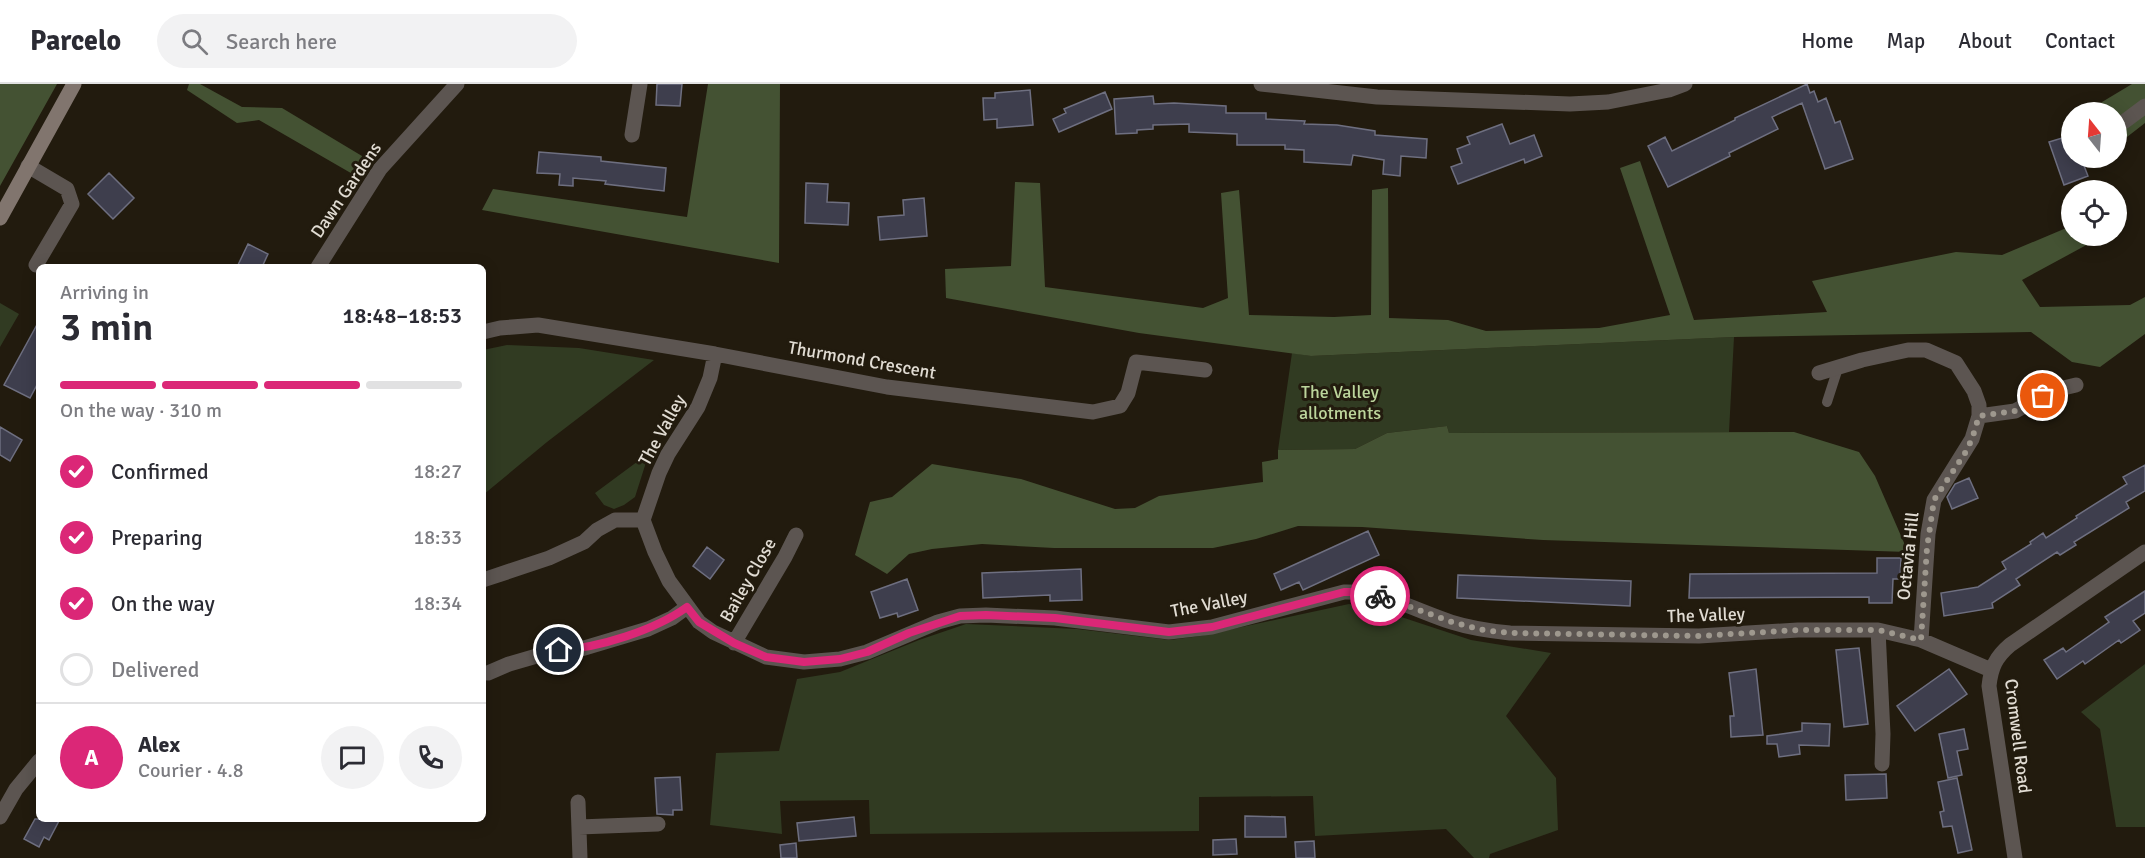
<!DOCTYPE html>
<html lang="en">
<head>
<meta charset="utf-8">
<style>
	:root { --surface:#fff; --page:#f2f2f3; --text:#2b2b33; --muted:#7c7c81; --line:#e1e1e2; --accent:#db2777 }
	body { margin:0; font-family:Signika,sans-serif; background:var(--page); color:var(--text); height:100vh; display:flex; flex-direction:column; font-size:22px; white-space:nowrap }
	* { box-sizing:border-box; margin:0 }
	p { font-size:20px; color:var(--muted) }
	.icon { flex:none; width:33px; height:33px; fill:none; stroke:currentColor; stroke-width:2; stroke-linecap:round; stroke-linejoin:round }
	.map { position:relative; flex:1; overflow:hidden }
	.drawer { position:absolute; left:36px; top:180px; width:450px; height:558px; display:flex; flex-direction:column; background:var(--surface); border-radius:9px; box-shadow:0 3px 15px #0003 }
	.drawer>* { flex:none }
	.needle { width:39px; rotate:343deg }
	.buttons { position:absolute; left:2061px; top:18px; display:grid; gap:12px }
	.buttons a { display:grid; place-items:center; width:66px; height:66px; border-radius:50%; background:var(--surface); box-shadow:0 3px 15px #0003; font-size:30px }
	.pin { position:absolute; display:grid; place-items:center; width:51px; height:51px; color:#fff; margin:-26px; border:3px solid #fff; border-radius:50%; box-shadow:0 2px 6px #0007 }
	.courier { position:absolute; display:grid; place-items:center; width:60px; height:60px; margin:-30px; border:4px solid #db2777; border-radius:50%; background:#fff; color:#222; box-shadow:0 2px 8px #0007 }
	.headline em { font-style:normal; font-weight:600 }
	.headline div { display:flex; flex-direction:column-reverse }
	.headline { display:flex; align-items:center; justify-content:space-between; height:102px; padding:0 24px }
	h1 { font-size:39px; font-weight:600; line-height:45px }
	.bar { display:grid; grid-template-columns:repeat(4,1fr); gap:9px 6px; align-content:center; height:72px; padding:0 24px }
	.bar i { height:8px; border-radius:4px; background:var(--line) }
	.bar .active { background:var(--accent) }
	.bar p { grid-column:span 4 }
	.line { display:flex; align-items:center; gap:15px; padding:0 24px; border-top:2px solid var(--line) }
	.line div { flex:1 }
	.round { display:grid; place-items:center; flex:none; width:63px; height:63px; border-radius:32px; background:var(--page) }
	ol { padding:0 24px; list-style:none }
	li { display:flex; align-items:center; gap:18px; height:66px }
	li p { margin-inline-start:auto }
	li .icon { padding:6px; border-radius:50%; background:var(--accent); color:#fff; stroke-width:4 }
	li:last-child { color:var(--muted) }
	li i { width:33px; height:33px; border:3px solid var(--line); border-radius:50% }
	header { display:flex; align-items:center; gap:36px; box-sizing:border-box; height:84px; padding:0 30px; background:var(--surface); border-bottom:2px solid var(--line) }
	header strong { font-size:28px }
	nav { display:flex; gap:33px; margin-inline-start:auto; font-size:21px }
	.search { width:420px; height:54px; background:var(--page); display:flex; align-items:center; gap:15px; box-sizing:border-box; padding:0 21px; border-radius:33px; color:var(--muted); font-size:22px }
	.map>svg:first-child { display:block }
</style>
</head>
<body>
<header>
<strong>Parcelo</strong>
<div class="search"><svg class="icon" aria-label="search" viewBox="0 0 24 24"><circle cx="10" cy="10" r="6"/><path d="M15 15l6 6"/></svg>Search here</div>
<nav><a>Home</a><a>Map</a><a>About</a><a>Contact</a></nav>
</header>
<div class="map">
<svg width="2145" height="774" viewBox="0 0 2145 774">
	<rect width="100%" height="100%" fill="#221b0e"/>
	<!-- green -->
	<path fill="#313b22" d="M0,219L19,230L0,263Z
		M1734,253L1729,348L1449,349L1447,342L1387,349L1355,365L1278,366L1292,269L1311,272Z
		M507,261L579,264L654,276L547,358L483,411V266Z
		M649,369L635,413L624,421L614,425L604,421L595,409Z
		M1349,520L1380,526L1471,556L1551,569L1506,632L1556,694L1558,746L1490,770L1489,774H1474L1446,745L1315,752L1313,712L1199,713V747L870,750L869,716L780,717L782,750L710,741L716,669L779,667L797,595L840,588L919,556L966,540L1077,545L1170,556L1200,552Z
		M2145,580V743H2116L2100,645L2081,628Z"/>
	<!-- forest -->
	<path fill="#445233" d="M0,0H57L0,102Z
		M189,0H200L242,23L282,24L362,72L356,92L259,36L237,39L187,6Z
		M708,0H780L779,179L482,126L493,105L687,133Z
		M2132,0H2145V39L2127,53L2117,42L2116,28H2104L2097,21Z
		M1640,77L1694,236L1827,228L1812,197L1956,168L2002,171L2071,142L2072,152H2103L2022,196L2040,223L2130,221L2145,213V250L2100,283L2072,278L2031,248L1734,253L1311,272L1139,249L946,214L945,185L1011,182L1015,98L1040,99L1045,203L1203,224L1228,214L1221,109L1239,106L1249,231L1334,233L1371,231L1372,106L1388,104L1389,234L1448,236L1486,247L1599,244L1670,231L1620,84Z
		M1447,342L1449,349L1794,348L1859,368L1875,392L1908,468L1543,456L1362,443L1298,442L1256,455L1213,464H1054L982,460L932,465L909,470L887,490L855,471L870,418L892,413L932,380L1021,395L1115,425L1135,424L1159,412L1263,398L1262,378L1278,375V366L1355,365L1387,349Z"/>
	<!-- building -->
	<path fill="#3e3e4d" stroke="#6e6f80" stroke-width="1.5" d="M657,0H682L680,22L656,21Z
		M1807,0L1810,9L1814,7L1818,18L1826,14L1835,39L1840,37L1853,75L1825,85L1802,19L1772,33L1778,45L1729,69L1730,72L1668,103L1648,62L1665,53L1672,67L1735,36V34Z
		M1030,6L1033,41L997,44V35L984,36L983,14H995V9Z
		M1105,8L1112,25L1059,48L1053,35L1066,29L1064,25Z
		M1153,12L1154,20L1174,19L1226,22V29H1266V35L1305,37L1304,40L1337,41L1375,47V51L1427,55L1426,74L1401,72L1400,92L1383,90L1384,76L1353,71L1351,81L1304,78V66L1285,65V61H1237V50L1189,48V40L1153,41V45L1137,46V49L1116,50L1114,15Z
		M1502,40L1510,60L1534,51L1542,72L1525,79L1524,75L1458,100L1451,83L1462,79L1457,65L1470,60L1467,53Z
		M2072,51V74H2081L2088,92L2064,101L2049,58Z
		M539,68L601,73V77L666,84L664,107L605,100L606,97L573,94V102L559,101L560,90L537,89Z
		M109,89L134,114L113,135L88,110Z
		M806,99L828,100L827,118L849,119L848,141L805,139Z
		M924,114L927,152L880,156L878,133L904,131L903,116Z
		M248,160L268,170L262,183H237Z
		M39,237V297L30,314L4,301Z
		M0,343L22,356L10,377L0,371Z
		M2145,381V407L2126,418L2129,424L2074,458L2076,461L2060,471L2057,468L2016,495L2020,501L1992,519L1993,524L1944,532L1941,509L1978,503L2006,485L2002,478L2031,460L2030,458L2043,449L2046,454L2077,434L2076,432L2127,400L2123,393Z
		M1969,394L1978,414L1952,425L1947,413L1955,400Z
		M1368,447L1379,471L1303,506L1299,498L1281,506L1274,490Z
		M707,463L724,476L710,495L693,482Z
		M1877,474H1901L1900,495H1893L1892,519H1869V513L1689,514L1690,490L1877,489Z
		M1081,485L1082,516L1050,517V511L983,514L982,489Z
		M1458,491L1631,497L1630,522L1457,514Z
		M907,495L918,526L898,533L897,529L880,534L871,508Z
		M2145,507V529L2133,537L2140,546L2121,559L2119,556L2085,580L2083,577L2057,595L2044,576L2063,564L2066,568L2109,538L2105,533Z
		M1859,564L1868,640L1844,643L1836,566Z
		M1756,585L1763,651L1731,653L1730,632H1734L1729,589Z
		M1949,585L1967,610L1915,647L1897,622Z
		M1802,639L1830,640L1829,662L1799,661L1800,670L1779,673L1777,660H1767V652L1802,647Z
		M1964,645L1968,665L1957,667L1962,691L1948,694L1939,650Z
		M1886,690L1887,714L1846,716L1845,691Z
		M680,693L682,726H673V731L657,730L655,694Z
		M1957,694L1972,766L1958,769L1952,742L1943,743L1940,728L1944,727L1938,698Z
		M1245,732L1285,733L1286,753H1245Z
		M854,733L856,752L799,757L797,739Z
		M35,735H60L49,756L44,753L39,763L24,755Z
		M1236,755L1237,770L1213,771V756Z
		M1314,757L1315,774H1296L1295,758Z
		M796,759L797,774H781L780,761Z"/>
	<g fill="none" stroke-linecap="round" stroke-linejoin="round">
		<!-- lane -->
		<path stroke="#5c5551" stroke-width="10" d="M1827,318L1838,284"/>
		<!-- street -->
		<path stroke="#5c5551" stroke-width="15" d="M1261,0L1377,13L1570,20L1608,18L1669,6L1685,0
			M2125,37L2145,22
			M632,51L640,0
			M28,82L67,105L72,120L36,181
			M318,183L380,85L457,0
			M483,248L500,244L538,241L715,270L887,303L1093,328L1120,322L1128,309L1136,278L1205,286
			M715,270L710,294L698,323L668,370L659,389L643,436L655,468L669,497L699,538L713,548L766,573L804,578L840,575L867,568L938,538L960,532L986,531L1055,534L1169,548L1212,543L1344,508C1382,507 1415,526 1451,538C1470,544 1490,547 1510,549L1699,552L1798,546H1878L1921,556L1991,586
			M1819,289L1862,276L1908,266H1926L1956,279L1974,307L1979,321V332L1972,355L1934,416L1928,450L1921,556
			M1979,332L2015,327L2055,306L2076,301
			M483,496L549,474L584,458L597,446L615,436H643
			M1878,546L1883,650L1882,680
			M734,559L785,473L796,451
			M488,589L509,580L547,569L559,566L581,565L648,545L672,534L687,523
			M578,718L580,774
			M0,733L16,705L39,677
			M579,743L658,740
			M2015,774L1989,602C1991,583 1996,573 2010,561L2145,468"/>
		<!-- secondary -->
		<path stroke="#81756e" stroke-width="15" d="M0,134L74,0"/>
	</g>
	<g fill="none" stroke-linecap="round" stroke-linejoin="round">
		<!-- done -->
		<path stroke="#9e988e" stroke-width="6" stroke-dasharray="0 10.8" d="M1380,512L1452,538L1483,546L1510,549L1699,552L1798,546H1878L1921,556L1927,464L1934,416L1965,369L1972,355L1979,332L2015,327L2043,312"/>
		<!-- route -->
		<path stroke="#db2777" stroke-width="8" d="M559,566C599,564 655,546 687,523L699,538L734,559L766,573L804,578L840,575L867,568L909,549L960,532L986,531L1055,534L1169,548L1212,543L1344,508H1362L1380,512"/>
	</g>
	<g text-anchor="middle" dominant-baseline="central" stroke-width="6" stroke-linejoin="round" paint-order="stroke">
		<!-- street labels -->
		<g font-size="18" fill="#e1dcd3" stroke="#221b0e">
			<text transform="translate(346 106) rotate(-56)">Dawn Gardens</text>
			<text transform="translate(862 276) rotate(10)">Thurmond Crescent</text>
			<text transform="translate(662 346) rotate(-61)">The Valley</text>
			<text transform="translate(1908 472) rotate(-84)">Octavia Hill</text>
			<text transform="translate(748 496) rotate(-60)">Bailey Close</text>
			<text transform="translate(1209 520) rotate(-11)">The Valley</text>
			<text transform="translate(1706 531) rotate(-2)">The Valley</text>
			<text transform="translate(2018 652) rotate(83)">Cromwell Road</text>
		</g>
		<!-- park labels -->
		<g font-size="18" fill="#bcd59c" stroke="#221b0e">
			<text x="1340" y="308">The Valley<tspan x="1340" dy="21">allotments</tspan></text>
		</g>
	</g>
</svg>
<div class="buttons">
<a><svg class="needle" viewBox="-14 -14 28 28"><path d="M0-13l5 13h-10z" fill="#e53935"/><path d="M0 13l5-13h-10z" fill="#7c7c81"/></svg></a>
<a><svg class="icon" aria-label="locate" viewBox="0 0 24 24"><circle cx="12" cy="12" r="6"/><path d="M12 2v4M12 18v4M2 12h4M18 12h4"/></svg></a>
</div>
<div class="pin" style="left:2043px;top:312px;background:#ea580c"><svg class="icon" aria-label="bag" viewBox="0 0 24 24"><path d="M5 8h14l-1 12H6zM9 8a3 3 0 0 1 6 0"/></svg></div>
<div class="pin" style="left:559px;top:566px;background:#1f2937"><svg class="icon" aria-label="home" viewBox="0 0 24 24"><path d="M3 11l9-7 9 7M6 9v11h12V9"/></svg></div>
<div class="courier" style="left:1380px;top:512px"><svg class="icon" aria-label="bike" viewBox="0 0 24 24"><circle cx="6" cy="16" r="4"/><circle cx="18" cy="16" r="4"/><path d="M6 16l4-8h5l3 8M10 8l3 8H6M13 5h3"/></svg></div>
<section class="drawer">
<div class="headline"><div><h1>3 min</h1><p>Arriving in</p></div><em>18:48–18:53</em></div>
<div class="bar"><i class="active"></i><i class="active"></i><i class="active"></i><i></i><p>On the way · 310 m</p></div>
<ol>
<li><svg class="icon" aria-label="check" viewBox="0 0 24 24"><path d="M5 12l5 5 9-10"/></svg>Confirmed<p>18:27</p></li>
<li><svg class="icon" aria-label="check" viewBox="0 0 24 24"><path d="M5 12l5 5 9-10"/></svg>Preparing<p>18:33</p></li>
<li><svg class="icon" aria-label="check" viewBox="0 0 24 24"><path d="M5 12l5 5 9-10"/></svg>On the way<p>18:34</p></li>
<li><i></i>Delivered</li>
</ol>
<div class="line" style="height:108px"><b class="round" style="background:var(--accent);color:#fff">A</b><div><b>Alex</b><p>Courier · 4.8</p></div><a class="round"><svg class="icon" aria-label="chat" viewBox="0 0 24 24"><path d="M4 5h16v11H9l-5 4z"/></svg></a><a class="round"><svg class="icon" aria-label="phone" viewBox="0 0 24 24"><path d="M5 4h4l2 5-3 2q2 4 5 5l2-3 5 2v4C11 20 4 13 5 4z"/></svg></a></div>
</section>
</div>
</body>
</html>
